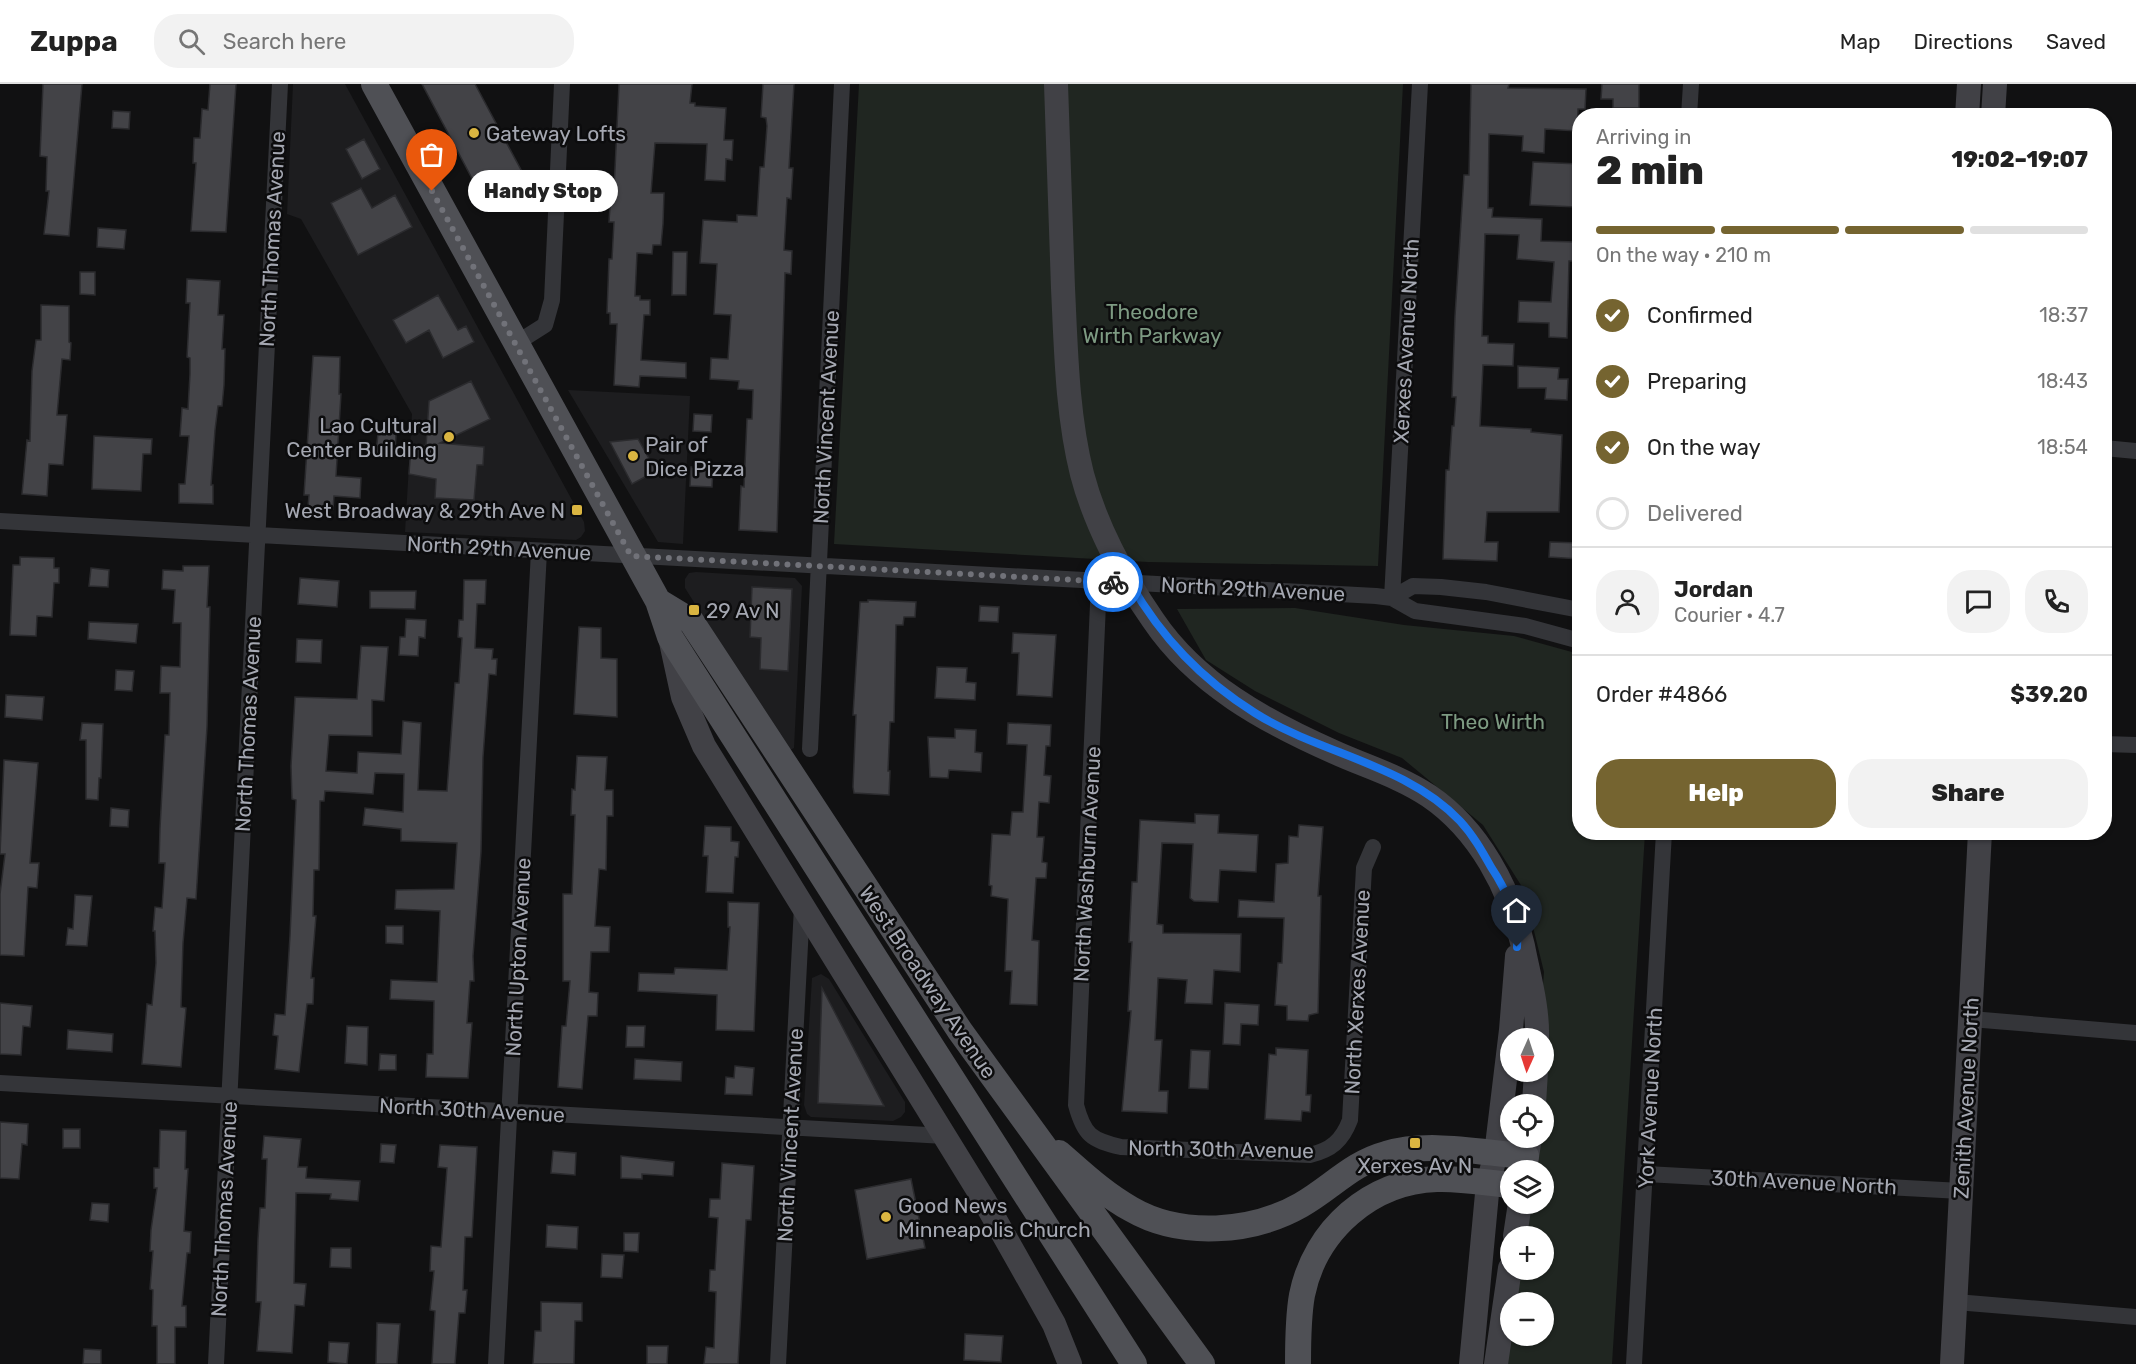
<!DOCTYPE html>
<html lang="en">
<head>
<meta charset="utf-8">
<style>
	:root { --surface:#fff; --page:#f2f2f2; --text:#222; --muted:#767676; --line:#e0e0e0; --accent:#756430 }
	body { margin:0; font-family:Rubik,sans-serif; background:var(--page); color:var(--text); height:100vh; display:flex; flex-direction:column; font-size:22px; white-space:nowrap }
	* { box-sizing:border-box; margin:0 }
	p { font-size:20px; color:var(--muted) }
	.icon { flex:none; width:33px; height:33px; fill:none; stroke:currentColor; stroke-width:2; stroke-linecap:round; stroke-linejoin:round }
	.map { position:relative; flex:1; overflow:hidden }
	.side { position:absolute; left:1572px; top:24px; width:540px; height:732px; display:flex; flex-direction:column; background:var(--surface); border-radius:24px; box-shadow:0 2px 4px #0004 }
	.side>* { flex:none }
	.needle { width:39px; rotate:183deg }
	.fabs { position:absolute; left:1500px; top:944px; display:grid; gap:12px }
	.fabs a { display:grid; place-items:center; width:54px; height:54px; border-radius:50%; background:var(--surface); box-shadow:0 2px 4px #0004; font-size:30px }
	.pin { position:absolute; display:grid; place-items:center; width:51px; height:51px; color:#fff; margin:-62px -26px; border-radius:50% 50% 50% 0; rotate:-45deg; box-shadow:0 0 6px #0007 }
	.pin .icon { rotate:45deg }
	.courier { position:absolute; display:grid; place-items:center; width:60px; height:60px; margin:-30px; border:4px solid #1a73e8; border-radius:50%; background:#fff; color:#222; box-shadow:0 2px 8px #0007 }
	.bubble { position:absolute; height:42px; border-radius:21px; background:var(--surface); box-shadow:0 2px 4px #0004; font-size:20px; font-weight:800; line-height:42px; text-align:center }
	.headline em { font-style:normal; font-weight:800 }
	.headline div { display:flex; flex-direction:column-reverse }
	.headline { display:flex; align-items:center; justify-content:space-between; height:102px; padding:0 24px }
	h1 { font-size:39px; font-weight:800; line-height:45px }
	.bar { display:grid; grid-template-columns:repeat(4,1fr); gap:9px 6px; align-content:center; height:72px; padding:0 24px }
	.bar i { height:8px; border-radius:4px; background:var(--line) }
	.bar .current { background:var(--accent) }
	.bar p { grid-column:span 4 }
	.line { display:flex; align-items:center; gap:15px; padding:0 24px; border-top:2px solid var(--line) }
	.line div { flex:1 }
	.round { display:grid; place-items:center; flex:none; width:63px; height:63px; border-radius:24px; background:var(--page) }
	ol { padding:0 24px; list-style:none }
	li { display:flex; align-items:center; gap:18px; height:66px }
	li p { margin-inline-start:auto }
	li .icon { padding:6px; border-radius:50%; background:var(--accent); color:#fff; stroke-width:4 }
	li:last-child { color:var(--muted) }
	li i { width:33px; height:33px; border:3px solid var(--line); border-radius:50% }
	.cta { display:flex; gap:12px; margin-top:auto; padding:12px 24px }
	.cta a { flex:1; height:69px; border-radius:24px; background:var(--accent); color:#fff; font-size:24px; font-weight:800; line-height:69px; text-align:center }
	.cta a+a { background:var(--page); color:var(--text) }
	header { display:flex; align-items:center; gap:36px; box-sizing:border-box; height:84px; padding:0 30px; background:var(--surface); border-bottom:2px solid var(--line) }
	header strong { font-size:28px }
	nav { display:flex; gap:33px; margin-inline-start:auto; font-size:21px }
	.search { width:420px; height:54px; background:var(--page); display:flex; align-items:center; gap:15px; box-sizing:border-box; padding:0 21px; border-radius:24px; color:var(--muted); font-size:22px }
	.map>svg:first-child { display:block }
</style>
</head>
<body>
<header>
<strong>Zuppa</strong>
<div class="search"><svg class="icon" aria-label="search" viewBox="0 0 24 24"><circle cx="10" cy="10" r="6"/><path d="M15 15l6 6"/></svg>Search here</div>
<nav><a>Map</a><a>Directions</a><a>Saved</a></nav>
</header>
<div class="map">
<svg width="2136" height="1280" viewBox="0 0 2136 1280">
	<rect width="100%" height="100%" fill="#111112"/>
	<!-- built -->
	<path fill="#1d1d1f" d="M293,0H345L584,438L585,447L581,453L576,456L405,448L412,330L301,135L287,130Z
		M568,306L690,312L683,460L658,458Z
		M696,488L795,494L802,502L794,664L788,667L685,504V495L689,489Z
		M821,890L829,895L905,1018V1028L901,1033L893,1037L811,1033L807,1030L804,1021L812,894Z"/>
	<!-- green -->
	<path fill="#202621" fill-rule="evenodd" d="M859,0H1403L1378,482L1148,478L834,460Z
		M1295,524L1404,541L1514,552L1579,570L1580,748L1645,749L1612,1280H1495L1515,1185H1544V1152H1521L1528,1119H1544V1086H1535L1541,1053H1544V954H1539L1544,888L1524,806L1483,741L1402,674L1339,649L1255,607L1206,576L1177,525ZM1510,1218H1544V1251H1510Z"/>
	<!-- building -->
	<path fill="#434347" stroke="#2b2b2e" stroke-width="1.5" d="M43,0H82L69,152L44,150L49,107H46L47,73L40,72Z
		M210,0H236L226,148L191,147L196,79H193L194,54H200L202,25L208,26Z
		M422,0H475L527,97L485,119Z
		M619,0H692L690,19H695V22L726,24L724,56H733L732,76L726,75L725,97L705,96L707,60L655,59L651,109H664L663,140L661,161H653L652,170L637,169L635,212H640V216H650V231H644L641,276L686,279V294L640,292L639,303L614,301L617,240H610V229H607L609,175H612L614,138H609L611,106H614Z
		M763,0H794L789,84H793L791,115L787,114L784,166L792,167L791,190L785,189L777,448L739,446L741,402L744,403L747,335H752L753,306L738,305L739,297L710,295L711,274L728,275L731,231L714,230L717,180L700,179L703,136L737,138V131L757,132L760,83H764L767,42L766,34L761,33Z
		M1471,0H1509L1508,4L1586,5L1585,25H1578L1577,47L1545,45L1544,69L1522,67L1523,52L1489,50L1488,124H1493L1492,133L1542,135L1541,157L1576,158L1575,177H1569L1567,254L1549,253V239L1518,238L1519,217L1551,218L1554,178L1517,175L1519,151L1485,150L1482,252H1488V259L1514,260L1513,282L1483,281L1480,342L1531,345V348L1562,351L1559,428H1487L1485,458H1498L1497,477L1443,475L1446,386H1449L1452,342H1454L1456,313H1452L1455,232L1464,91H1469Z
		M1602,0H1639V24H1613V15H1601Z
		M113,27L130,28L129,45L112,44Z
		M364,55L380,85L362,95L346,65Z
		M1533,78L1580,80L1578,123L1530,121Z
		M361,104L372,124L395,111L412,143L358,171L331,119Z
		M98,144L126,146L124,165L97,163Z
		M673,168H687L686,211H672Z
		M80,188H95V211L80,210Z
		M187,195L220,197L218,231H224L222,265H225L224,301L222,322H218L215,346L211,401H213V420L179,419V400H185L189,352H180L182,324L188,325L190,290V274L187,273L190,219H186Z
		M438,211L458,246L466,242L474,258L443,274L429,246L406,259L393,236Z
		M41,221L69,222V258L71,259L70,276L62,275L57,331H67L63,381L49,380L47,412L22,410L27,356L30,357L32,287L36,256H41Z
		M313,272L340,273L339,310H341L336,392L361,394L360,414L334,412L333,425L308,423L309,411H304Z
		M1518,282L1559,284L1558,295H1568L1567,316L1545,315L1546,304H1518Z
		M471,297L490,335L440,359L484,363L483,381H477L474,416L435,414L436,395L409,390L411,362H426L429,317Z
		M694,330L712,331L711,348L693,347Z
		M378,349L396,350L395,371L376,370Z
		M94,352L152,355L151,370H143L141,407L92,405Z
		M638,355L656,387L632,400L610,358Z
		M691,383L713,384L712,403L690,402Z
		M1550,458L1580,459V475L1549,473Z
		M20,473L54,474V484H59V499H54L52,533L37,532L36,552L10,551L13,481H20Z
		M183,482H209L207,523H210L207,643L196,815L187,814L183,859L181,923L186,924L181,983L142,980L147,920L152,921L156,879L155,847H153L155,823L162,824L165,779H159L160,744L165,651H169L170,609H160L161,582L180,583L181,539H173L175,506L162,505L163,486L183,487Z
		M91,484L109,486L108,503L89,502Z
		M300,494L339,497L337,523L298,520Z
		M464,496H486L485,520H477L475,564L493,565L492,575H497L496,591L489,590L483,673L481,768L473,872L474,897H470L467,939H472L468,994L426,993L427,970H433L434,917L390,915L391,896L437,898L440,827L395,825L396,806L454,805L457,759L401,757V745L363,741L365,724L403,728L404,690L375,689L373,710L325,707L324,717H320L319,786H314L313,832H316L311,894H314L313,920H307L299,988L275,985L278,952L273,951L275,930L285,931L290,852L296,716L292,715L291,682L295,613L357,615L361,562L388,563L384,617L372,616V652L329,651L326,687L357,689L358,668L401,670L403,637L421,639L418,706L447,707L455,599H459L462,554L458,553L459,536H463Z
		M752,503L792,505L788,587L760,585L761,554L750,553Z
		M370,507H416L415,525L370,524Z
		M868,516L916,518L915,533H904L903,541H896L894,638H890L888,687H890L889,711L854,709L853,703L856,631H853L860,518H868Z
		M980,522L999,523L998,538L979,537Z
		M406,535L426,536L425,554L419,553L418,572L399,571L400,553H405Z
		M89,538L138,540L136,559L88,555Z
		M579,543L601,544V574L617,575V633L574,630Z
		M1013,549L1056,551L1052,613L1017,611L1019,569H1012Z
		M297,555L322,556L321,579L296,578Z
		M937,583L967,584L966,598L976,599L975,616L935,614Z
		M116,586L134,587L132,607L115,606Z
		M6,611L44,613L42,636L5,633Z
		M82,639L103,640L101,694H99L98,716L86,715V656H80Z
		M1008,639L1051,641L1050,662H1046L1044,691L1051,692L1049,719L1039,718L1037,753H1044L1042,778L1047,779L1046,794H1036L1032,856L1039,857L1037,921L1010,920L1012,887H1005L1008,815L991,812L992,802L989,801L992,750L1010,751L1012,728H1023L1027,661L1007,660Z
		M955,645L976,646L975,668L982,669L981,688L949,686L948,694L930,693L928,653L955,654Z
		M577,672L607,673L605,706H613V732H607L606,786L599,785L595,842L610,843L609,868H591L589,908L598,909L597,932H588L582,1005L558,1003L562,942H566L570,897H563V810H572L575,731H571L572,705L575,706Z
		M4,676L38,679L30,779H39L37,804L28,803L24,872L0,871V810L5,770H0Z
		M111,724L129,726L128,743L110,742Z
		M1195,730L1219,731L1218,749L1258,751L1256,788L1220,786L1218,818L1194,817L1190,814L1193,760L1162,759L1157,840L1163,841V849L1241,850L1240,888L1214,886L1212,920L1185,919L1187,896L1158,894L1155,956H1162L1159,1007H1168L1167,1029L1122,1027L1131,927H1128L1132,858H1129L1132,798H1137L1140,736L1195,739Z
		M1299,741L1323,743L1318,812H1321L1318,929L1309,931L1308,937L1287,936V922L1275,921L1278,879H1282L1284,834L1238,833L1239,816L1274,818L1276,780L1288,779L1289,752L1298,753Z
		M705,742L731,743V757L739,758L738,773H735L733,809L706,808L708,772H703Z
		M75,811L92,812L87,862L66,861L68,844L73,845Z
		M728,818L759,819L754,947L716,946L717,911L638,907L639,889L674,890L675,884L727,886L730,843H728Z
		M386,842H403V860L386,859Z
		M822,904L884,1022L818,1019Z
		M0,919L32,922L30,943L23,942L21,971L0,970Z
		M1225,919L1259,921L1258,941L1241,940L1240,961L1223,960Z
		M347,942L368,943L367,981L345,979Z
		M627,942H645L644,963H626Z
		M68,946L113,950L112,968L67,965Z
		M1276,964L1308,966L1306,1011H1311L1310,1028L1302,1027L1301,1037L1265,1035L1269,970L1276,971Z
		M1191,966L1210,967L1208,1005L1189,1004Z
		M380,970L396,971V986H379Z
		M635,975L682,978L681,997L634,995Z
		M735,982L754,984L752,1011L725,1010L726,993L734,994Z
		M0,1038L28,1040L27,1061L22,1060L19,1095L0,1094Z
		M63,1045H80V1064H63Z
		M160,1046L186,1047L185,1085H188L184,1147L191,1148L190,1169H187L182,1222H186V1243H175V1280H157V1242H152L153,1206L150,1205L153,1167H150L151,1146L157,1104H154V1084H159Z
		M264,1052L301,1055L298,1083H307L306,1094L360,1097L358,1117L330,1115L331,1110L296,1109L294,1199L306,1200L304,1222L295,1221L292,1269L257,1267L261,1218H256L258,1155L260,1124H265L267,1075H262Z
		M381,1060L396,1061L394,1079L380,1078Z
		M440,1061L477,1063L472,1153H465L463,1206H467L465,1229H459L455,1280H432L435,1227L430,1226L434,1187H430L431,1162L441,1163L447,1084L438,1083Z
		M553,1067L576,1069L575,1091L551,1089Z
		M621,1072L674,1078L673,1092L642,1090V1095L621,1094Z
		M722,1079L754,1082L751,1136H746L738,1280H704L706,1263L714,1264L716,1208L709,1207L710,1186H715L718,1134L709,1133L710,1115H720Z
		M911,1095L925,1164L867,1175L855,1106Z
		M92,1119L109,1120L108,1138L90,1136Z
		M547,1141L578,1143L577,1165L546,1163Z
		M624,1149H639L638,1168L624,1167Z
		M331,1164H351V1184L330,1183Z
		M602,1170L624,1171L622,1194L601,1193Z
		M541,1218L582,1219V1237H575L574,1280H533L535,1247H541Z
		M377,1239L400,1240L397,1280H376Z
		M965,1250L1003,1252L1001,1278L964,1276Z
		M329,1258L349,1259L347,1280L328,1278Z
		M647,1262H668L667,1280H647Z
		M84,1265L101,1266V1280H83Z"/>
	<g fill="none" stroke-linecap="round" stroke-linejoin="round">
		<!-- street -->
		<path stroke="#343539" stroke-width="16" d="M1689,32L1691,0
			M515,260L545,241L552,216L562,0
			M2104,364L2136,367
			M0,437L1376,512L1392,514L1415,527L1525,542L1580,557
			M1099,497L1076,1021C1084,1051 1091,1056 1121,1063L1310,1071C1331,1066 1342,1057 1350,1036L1364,784L1373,763
			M1392,514L1420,0
			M1392,514L1413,502L1441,503L1486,508L1580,526
			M2104,660L2136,661
			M810,665L842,0
			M1971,935L2136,949
			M0,999L945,1052
			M1646,1090L1961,1107
			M1956,1218L2136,1233
			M216,1280L280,0
			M496,1280L539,467
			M778,1280L802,823
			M1634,1280L1664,748"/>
		<!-- secondary -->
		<path stroke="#414146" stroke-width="24" d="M1056,0C1058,68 1061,136 1063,204C1066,266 1067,330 1082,390C1095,440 1123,493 1153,536C1196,600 1266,638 1334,668C1367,683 1399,692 1429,712C1479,746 1510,805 1523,862C1529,893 1538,923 1537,954
			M1967,32L1969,0
			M1993,32L1995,0
			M671,558L683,613L704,662L984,1116L1054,1240L1070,1280
			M1534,1020L1536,987
			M1525,1086L1530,1053
			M1515,1152L1520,1119
			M1471,1280L1488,1099L1496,1070L1511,946L1517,872
			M1496,1280L1510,1184
			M1952,1280L1980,748"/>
		<!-- primary -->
		<path stroke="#4f5055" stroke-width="26" d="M374,0L658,517L670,553L1134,1280
			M658,517L691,537L960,947L1202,1280
			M1059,1069C1082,1089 1104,1110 1131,1125C1181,1154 1252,1149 1301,1121C1331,1104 1352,1079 1386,1070C1429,1057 1482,1069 1526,1072
			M1298,1280C1298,1258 1298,1233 1302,1211C1315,1146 1371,1097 1437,1095C1461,1094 1487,1099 1510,1101"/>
	</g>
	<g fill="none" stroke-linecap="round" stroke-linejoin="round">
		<!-- done -->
		<path stroke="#717279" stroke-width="6" stroke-dasharray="0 10.8" d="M432,107L631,472L1113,498"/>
		<!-- route -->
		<path stroke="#1a73e8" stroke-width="8" d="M1113,498L1130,499C1162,554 1201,595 1255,629C1320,670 1406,680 1460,737C1473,751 1482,767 1491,783C1507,807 1519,834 1517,863"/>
	</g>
	<!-- markers -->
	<g fill="#dab541" stroke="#0c0c0d" stroke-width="2">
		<circle cx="474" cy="49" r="6"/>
		<circle cx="449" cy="353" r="6"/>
		<circle cx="633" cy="372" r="6"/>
		<rect x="571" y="420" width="12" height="12" rx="3"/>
		<rect x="688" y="520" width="12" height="12" rx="3"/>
		<rect x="1409" y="1053" width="12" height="12" rx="3"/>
		<circle cx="886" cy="1133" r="6"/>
	</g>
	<g text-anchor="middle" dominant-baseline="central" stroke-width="5" stroke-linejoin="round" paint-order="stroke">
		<!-- poi labels -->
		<g font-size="21" fill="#a4a7b1" stroke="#0c0c0d" text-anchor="start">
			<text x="486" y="49">Gateway Lofts</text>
			<text x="437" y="341" text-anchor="end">Lao Cultural<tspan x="437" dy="24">Center Building</tspan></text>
			<text x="645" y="360">Pair of<tspan x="645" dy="24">Dice Pizza</tspan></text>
			<text x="565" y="426" text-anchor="end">West Broadway &amp; 29th Ave N</text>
			<text x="706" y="526">29 Av N</text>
			<text x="1415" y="1081" text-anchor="middle">Xerxes Av N</text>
			<text x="898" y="1121">Good News<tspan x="898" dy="24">Minneapolis Church</tspan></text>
		</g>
		<!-- street labels -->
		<g font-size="21" fill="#a4a7b1" stroke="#0c0c0d">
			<text transform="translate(272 155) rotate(-87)">North Thomas Avenue</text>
			<text transform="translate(1406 257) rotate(-87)">Xerxes Avenue North</text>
			<text transform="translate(826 333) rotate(-87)">North Vincent Avenue</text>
			<text transform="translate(499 464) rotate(3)">North 29th Avenue</text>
			<text transform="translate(1253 505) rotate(3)">North 29th Avenue</text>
			<text transform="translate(248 640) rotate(-87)">North Thomas Avenue</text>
			<text transform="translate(1087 780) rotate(-87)">North Washburn Avenue</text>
			<text transform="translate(518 873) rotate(-87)">North Upton Avenue</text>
			<text transform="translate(928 898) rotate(56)">West Broadway Avenue</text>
			<text transform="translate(1357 908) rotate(-87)">North Xerxes Avenue</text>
			<text transform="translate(1650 1014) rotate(-87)">York Avenue North</text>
			<text transform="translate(1966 1014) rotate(-87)">Zenith Avenue North</text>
			<text transform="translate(472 1026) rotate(3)">North 30th Avenue</text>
			<text transform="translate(790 1051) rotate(-87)">North Vincent Avenue</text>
			<text transform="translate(1221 1065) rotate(1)">North 30th Avenue</text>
			<text transform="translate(1804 1098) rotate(3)">30th Avenue North</text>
			<text transform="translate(224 1125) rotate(-87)">North Thomas Avenue</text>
		</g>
		<!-- park labels -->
		<g font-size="21" fill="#7d9a82" stroke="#0c0c0d">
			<text x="1152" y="227">Theodore<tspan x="1152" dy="24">Wirth Parkway</tspan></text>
			<text x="1493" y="637">Theo Wirth</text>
		</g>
	</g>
</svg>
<div class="fabs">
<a><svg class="needle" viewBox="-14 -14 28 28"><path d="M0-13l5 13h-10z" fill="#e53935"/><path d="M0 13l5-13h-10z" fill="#767676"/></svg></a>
<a><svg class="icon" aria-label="locate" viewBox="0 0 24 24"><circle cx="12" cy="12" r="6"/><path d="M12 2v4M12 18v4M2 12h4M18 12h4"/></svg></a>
<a><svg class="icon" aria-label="layers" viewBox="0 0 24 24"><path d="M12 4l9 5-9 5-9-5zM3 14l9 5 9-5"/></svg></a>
<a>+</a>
<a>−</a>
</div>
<div class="pin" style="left:432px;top:107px;background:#ea580c"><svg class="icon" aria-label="bag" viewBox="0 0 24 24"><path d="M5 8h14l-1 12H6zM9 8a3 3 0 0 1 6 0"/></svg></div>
<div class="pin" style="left:1517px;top:863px;background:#1f2937"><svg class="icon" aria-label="home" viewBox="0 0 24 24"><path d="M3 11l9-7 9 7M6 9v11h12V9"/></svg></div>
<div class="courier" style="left:1113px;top:498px"><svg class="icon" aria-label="bike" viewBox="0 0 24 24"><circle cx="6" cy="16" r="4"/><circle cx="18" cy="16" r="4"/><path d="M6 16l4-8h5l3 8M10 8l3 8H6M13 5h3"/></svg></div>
<div class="bubble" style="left:468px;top:86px;width:150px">Handy Stop</div>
<section class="side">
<div class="headline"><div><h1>2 min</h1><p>Arriving in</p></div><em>19:02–19:07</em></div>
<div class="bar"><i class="current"></i><i class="current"></i><i class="current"></i><i></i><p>On the way · 210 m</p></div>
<ol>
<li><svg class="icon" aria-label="check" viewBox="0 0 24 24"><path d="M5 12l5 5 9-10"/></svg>Confirmed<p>18:37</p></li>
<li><svg class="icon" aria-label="check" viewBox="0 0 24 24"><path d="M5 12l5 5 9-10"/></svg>Preparing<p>18:43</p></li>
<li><svg class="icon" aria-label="check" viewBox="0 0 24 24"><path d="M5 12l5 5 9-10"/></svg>On the way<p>18:54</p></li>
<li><i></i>Delivered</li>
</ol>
<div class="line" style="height:108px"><a class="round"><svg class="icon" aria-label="person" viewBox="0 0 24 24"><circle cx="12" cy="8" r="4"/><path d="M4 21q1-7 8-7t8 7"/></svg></a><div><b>Jordan</b><p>Courier · 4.7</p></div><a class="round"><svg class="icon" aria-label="chat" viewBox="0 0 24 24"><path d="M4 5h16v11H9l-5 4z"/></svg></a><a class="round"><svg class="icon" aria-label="phone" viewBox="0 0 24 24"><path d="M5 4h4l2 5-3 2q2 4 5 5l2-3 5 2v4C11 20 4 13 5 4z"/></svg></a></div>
<div class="line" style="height:78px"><div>Order #4866</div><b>$39.20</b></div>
<div class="cta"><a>Help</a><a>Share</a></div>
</section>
</div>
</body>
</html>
